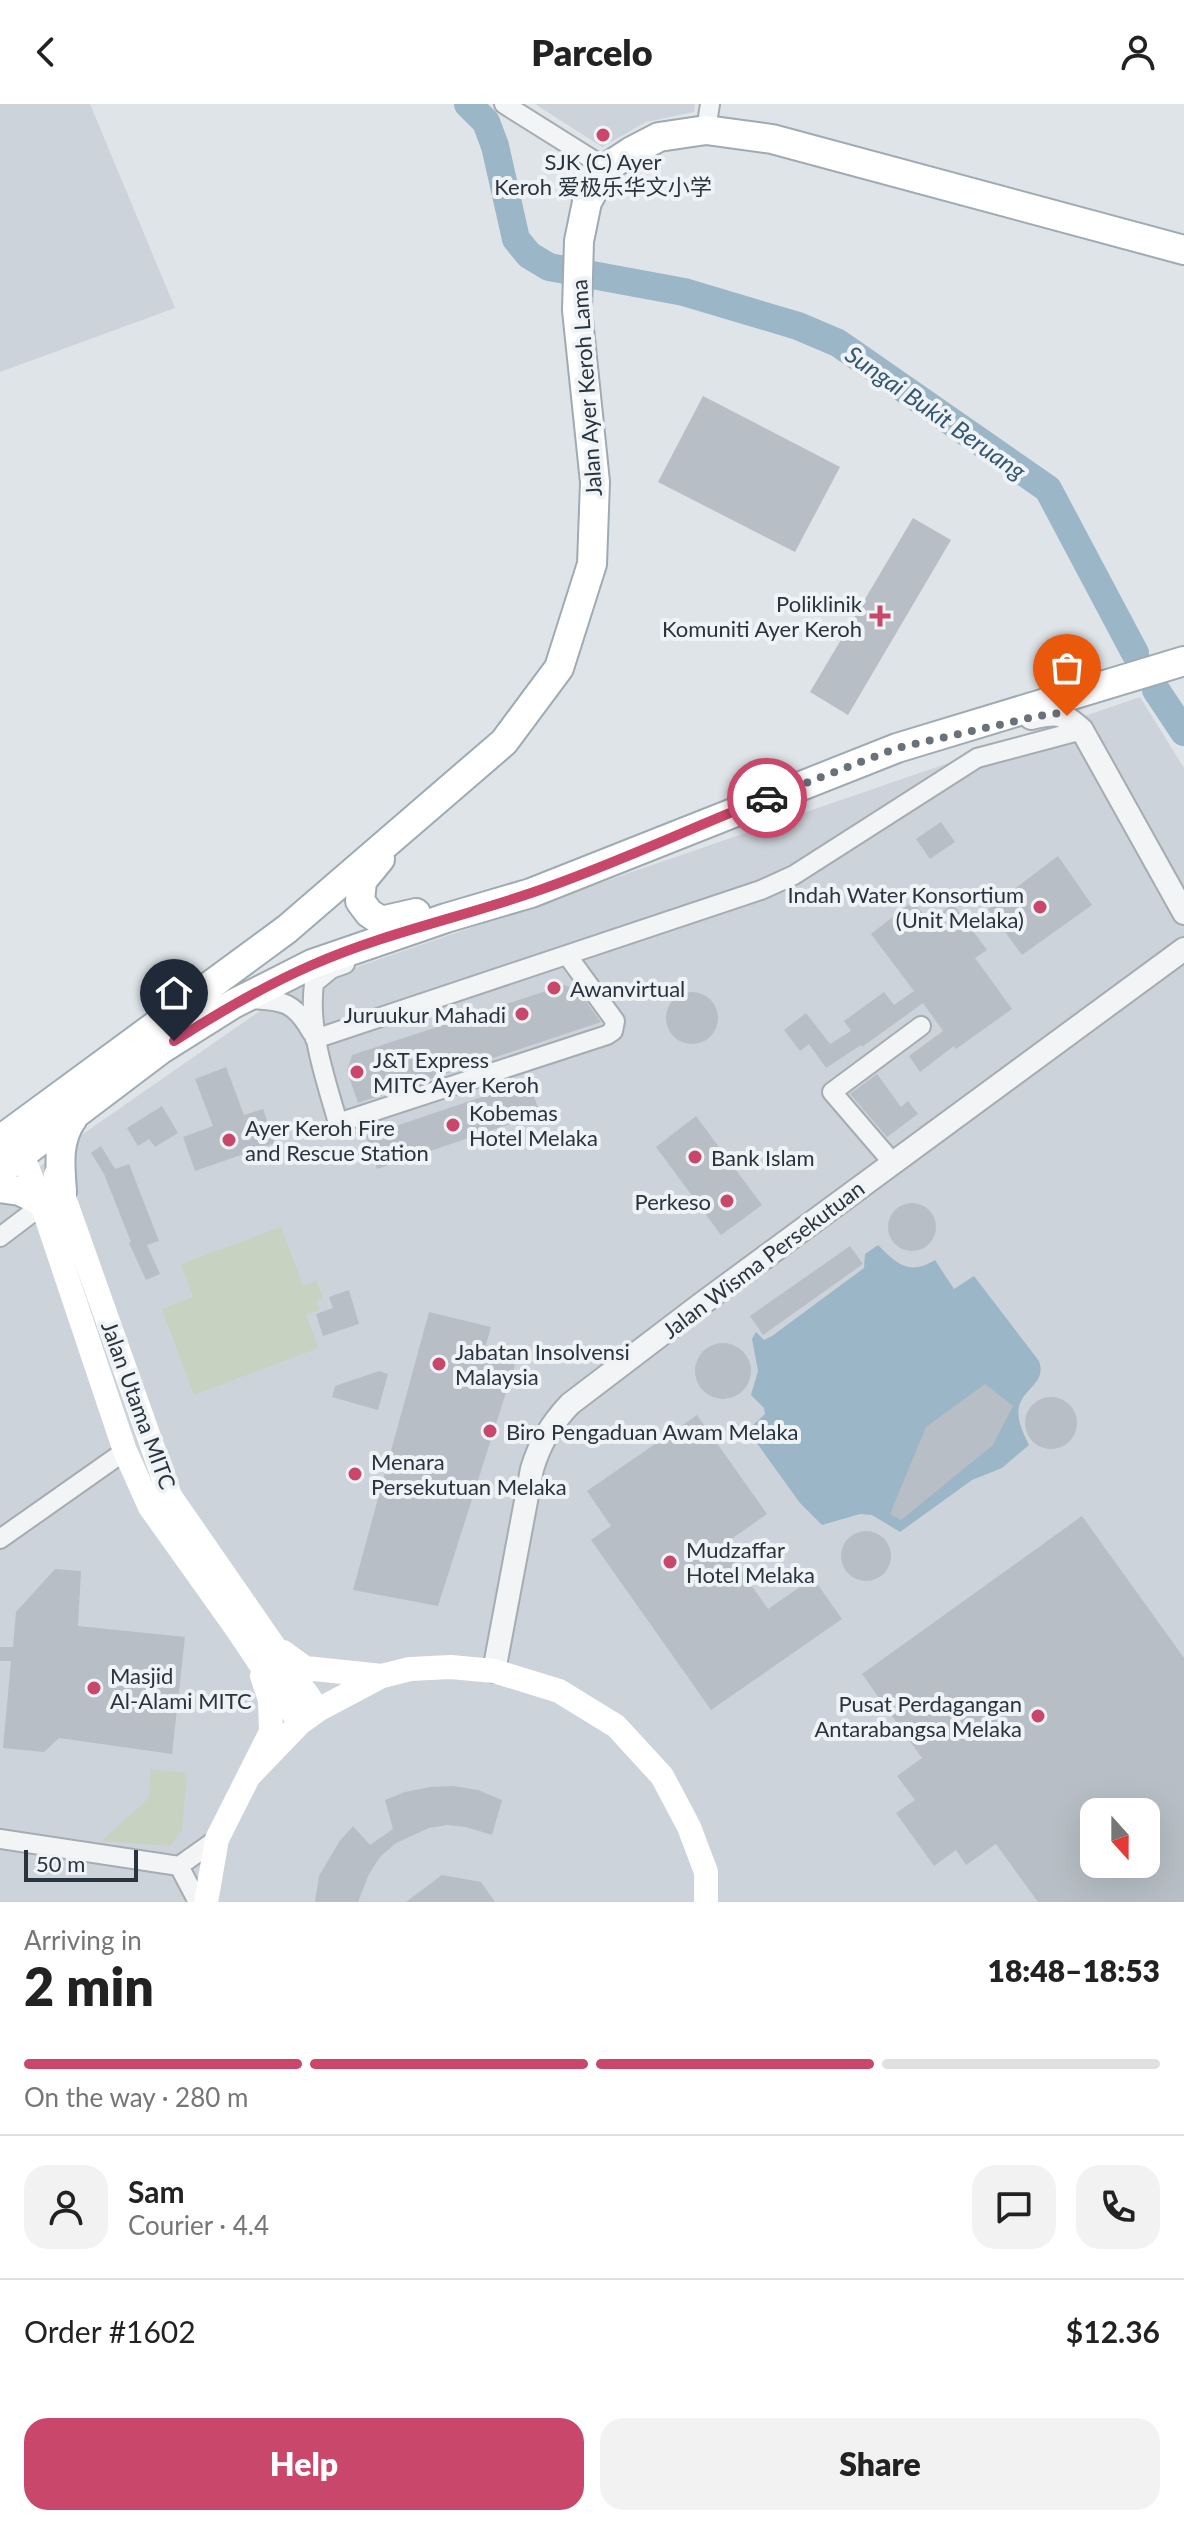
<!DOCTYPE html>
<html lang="en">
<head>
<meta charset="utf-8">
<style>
	:root { --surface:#fff; --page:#f2f2f2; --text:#222; --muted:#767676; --line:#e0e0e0; --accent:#ca476c }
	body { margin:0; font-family:Lato,"Noto Sans SC",sans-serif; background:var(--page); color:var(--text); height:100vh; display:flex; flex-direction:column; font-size:30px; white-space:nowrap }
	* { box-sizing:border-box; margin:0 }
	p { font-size:26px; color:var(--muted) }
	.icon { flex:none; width:44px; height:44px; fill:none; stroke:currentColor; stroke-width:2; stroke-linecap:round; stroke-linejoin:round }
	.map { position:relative; height:1798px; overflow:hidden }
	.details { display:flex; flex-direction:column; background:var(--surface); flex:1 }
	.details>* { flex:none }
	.needle { width:52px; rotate:159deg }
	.fabs { position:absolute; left:1080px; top:1694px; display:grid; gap:16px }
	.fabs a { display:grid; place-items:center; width:80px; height:80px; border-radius:16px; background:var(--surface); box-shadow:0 8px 32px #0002; font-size:40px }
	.scale { position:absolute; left:24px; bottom:20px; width:114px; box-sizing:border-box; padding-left:8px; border:4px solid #29343f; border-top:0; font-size:22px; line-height:28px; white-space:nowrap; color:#29343f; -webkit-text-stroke:6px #eff3f6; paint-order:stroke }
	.pin { position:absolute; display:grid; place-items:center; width:68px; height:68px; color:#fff; margin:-82px -34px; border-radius:50% 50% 50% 0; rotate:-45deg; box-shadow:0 0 8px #0007 }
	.pin .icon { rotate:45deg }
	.courier { position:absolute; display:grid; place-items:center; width:80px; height:80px; margin:-40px; border:6px solid #ca476c; border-radius:50%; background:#fff; color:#222; box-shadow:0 2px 10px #0007 }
	.overview em { font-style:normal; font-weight:800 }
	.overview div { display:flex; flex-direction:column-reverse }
	.overview { display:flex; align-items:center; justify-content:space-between; height:136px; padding:0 24px }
	h1 { font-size:52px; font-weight:800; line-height:60px }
	.bar { display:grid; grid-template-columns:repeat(4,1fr); gap:12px 8px; align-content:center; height:96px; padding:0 24px }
	.bar i { height:10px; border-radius:6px; background:var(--line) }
	.bar .current { background:var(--accent) }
	.bar p { grid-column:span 4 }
	.line { display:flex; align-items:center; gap:20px; padding:0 24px; border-top:2px solid var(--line) }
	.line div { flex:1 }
	.round { display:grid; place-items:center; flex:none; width:84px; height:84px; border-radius:24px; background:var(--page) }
	.cta { display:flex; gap:16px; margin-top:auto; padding:16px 24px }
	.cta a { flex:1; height:92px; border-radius:24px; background:var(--accent); color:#fff; font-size:32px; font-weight:800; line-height:92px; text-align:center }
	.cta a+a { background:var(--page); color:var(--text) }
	header { display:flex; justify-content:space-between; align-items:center; height:104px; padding:0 24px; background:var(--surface); font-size:36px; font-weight:800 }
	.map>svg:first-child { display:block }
</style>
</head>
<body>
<header><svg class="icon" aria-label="back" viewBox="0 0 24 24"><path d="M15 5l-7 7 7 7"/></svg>Parcelo<svg class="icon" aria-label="person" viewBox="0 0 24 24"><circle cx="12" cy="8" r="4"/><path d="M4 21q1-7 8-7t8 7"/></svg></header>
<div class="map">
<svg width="1184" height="1798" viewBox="0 0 1184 1798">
	<rect width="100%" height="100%" fill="#dfe4e8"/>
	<!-- built -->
	<path fill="#cdd3da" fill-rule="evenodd" d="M0,0H90L175,204L0,268Z
		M535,0H695L694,8L646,18L602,43Z
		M1140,593L1184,664V1798H0V1093L80,1032L290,886ZM1094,1708H1146V1760H1094Z"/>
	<!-- green -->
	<path fill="#c7d2c1" d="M281,1123L303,1182L317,1177L323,1195L316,1197L320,1206L306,1211L318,1244L194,1291L162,1205L193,1193L181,1160Z
		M151,1665L187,1669L182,1726L170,1742L101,1737L149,1694Z"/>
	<!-- water -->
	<path fill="#9bb6c7" d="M878,1141C897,1160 909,1172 935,1156L954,1185L974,1172L1039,1257C1047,1279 1023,1284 1019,1303C1016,1316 1024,1330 1029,1341L1002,1364L972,1376L900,1428L872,1411L860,1410L822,1421L800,1399L751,1331V1323L765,1310L764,1304L751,1291L758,1267L752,1235L756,1228L764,1236L772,1232L864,1164L865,1150Z"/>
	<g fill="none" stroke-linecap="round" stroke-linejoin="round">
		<!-- river -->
		<path stroke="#9bb6c7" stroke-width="28" d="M468,0L486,18L495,42L516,135L529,151L549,163L684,188L798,222L838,239L1048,385L1135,549
			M1156,586L1184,628"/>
	</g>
	<!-- building -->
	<path fill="#b7bec5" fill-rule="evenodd" d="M703,292L840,363L795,448L658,378Z
		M913,414L951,436L848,611L810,588Z
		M941,718L955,738L930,755L916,735Z
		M1058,752L1092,801L1022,851L988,805Z
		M913,797L929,817L953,800L987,846L975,854L1012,905L956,945L954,942L920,968L909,952L943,927L923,899L862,943L861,941L826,964L809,940L800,947L784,926L806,909L830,940L851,927L844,917L884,888L894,901L914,887L871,830Z
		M564,881L577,885L601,918L358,999L347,967L352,951Z
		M666 914a26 26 0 1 1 52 0a26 26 0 1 1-52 0Z
		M226,963L244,1011L263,1005L275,1039L195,1067L183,1033L213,1022L195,975Z
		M877,970L901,1003L908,997L918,1010L887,1033L850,990Z
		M529,977L540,1010L377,1065L366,1032Z
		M162,1002L178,1029L155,1043L149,1035L138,1042L127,1024Z
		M696,1012L762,1101L721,1131L656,1043Z
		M101,1042L115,1065L129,1060L159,1137L147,1141L160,1170L146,1176L129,1139L131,1138L104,1070L91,1049Z
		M888 1123a24 24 0 1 1 48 0a24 24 0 1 1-48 0Z
		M850,1142L863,1160L763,1231L750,1212Z
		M349,1186L359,1220L323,1232L316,1210L333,1204L329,1193Z
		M429,1208L491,1223L485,1244L518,1251L438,1502L353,1486Z
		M695 1267a28 28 0 1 1 56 0a28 28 0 1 1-56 0Z
		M379,1267L388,1270L378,1306L332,1293L335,1282Z
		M985,1280L1013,1302L993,1341L901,1416L890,1410L926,1323Z
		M1025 1319a26 26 0 1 1 52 0a26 26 0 1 1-52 0Z
		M697,1311L767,1410L723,1441L768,1505L813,1474L842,1515L711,1606L591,1436L611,1422L587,1387Z
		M1082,1412L1184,1554V1798H1038L996,1740L966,1761L956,1746L934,1762L896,1709L915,1696L897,1672L922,1654L862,1570ZM1094,1708H1146V1760H1094Z
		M841 1452a25 25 0 1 1 50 0a25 25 0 1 1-50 0Z
		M55,1465L81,1467L78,1522L185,1533L172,1650L59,1634L44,1648L3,1644L11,1557H0V1543H13L16,1508Z
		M453,1682L478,1686L502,1696L492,1731L466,1723L447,1721L429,1724L396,1739L380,1753L369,1770L358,1798H315L319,1772L339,1738L353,1722L370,1741L393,1725L385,1696L405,1688L430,1683Z
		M442,1771L481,1778L495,1798H406Z"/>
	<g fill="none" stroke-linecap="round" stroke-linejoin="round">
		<!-- minor casing -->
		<g stroke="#a5acb2" stroke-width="22">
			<path id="minor" d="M504,0L606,64
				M706,26L710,0
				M345,860L331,865L314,879C308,927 325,973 338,1019L607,931L613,927L615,917L567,851
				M249,895C283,896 295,898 312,929
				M315,935L761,786L794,771L977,654L1082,626
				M893,1059L832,988L921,922
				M0,1133L50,1095
				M0,1435L125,1347
				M0,1735L179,1762L217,1735
				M179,1762L198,1798"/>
		</g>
		<!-- tertiary casing -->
		<g stroke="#a5acb2" stroke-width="26">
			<path id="tertiary" d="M1031,614C1057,608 1062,608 1082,626L1184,809
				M494,1567L532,1365C540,1339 551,1320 570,1300L700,1201L1184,845"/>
		</g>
		<!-- primary casing -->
		<g stroke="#9faab3" stroke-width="32">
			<path id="primary" d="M380,755L362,777L360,797L369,809L381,817L416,809
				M0,1036L287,825L504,638L559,564L592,460L595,378L577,206L579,137L587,98L606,64L632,47L659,33L706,26L772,35L1184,146
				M0,1067L160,946L233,900L312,860L446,814L531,789L897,644L1184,557
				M0,1084L20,1087L40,1097
				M62,1087C60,1061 57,1036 73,1014"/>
		</g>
		<!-- minor -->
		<use href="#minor" stroke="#f2f4f6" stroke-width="18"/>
		<!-- tertiary -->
		<use href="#tertiary" stroke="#f2f4f6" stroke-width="22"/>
		<!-- secondary -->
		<path stroke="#fff" stroke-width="24" d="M13,1038L22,1051L42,1100L125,1347L150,1403L237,1525L300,1619
			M56,1071L170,1392L318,1606
			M283,1548L305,1564L382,1572
			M250,1671L300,1619L318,1606L382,1572L410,1565L451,1563L494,1567L559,1587L616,1622L662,1672L689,1723L706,1768V1798
			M206,1798L217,1735L271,1628L270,1596L262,1572"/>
		<!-- primary -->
		<use href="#primary" stroke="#fff" stroke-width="28"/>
	</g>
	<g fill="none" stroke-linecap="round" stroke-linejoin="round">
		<!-- done -->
		<path stroke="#69727a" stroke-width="8" stroke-dasharray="0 14.4" d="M767,694L897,644L1038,612L1059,609L1067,612"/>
		<!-- route -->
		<path stroke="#ca476c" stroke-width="10" d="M174,937C218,909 264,882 312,861C382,830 458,814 531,789C611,762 688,725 767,694"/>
	</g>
	<!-- markers -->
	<g fill="#ca476c" stroke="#eff3f6" stroke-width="3">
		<circle cx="603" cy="31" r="8"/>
		<path d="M876 500h8v8h8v8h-8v8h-8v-8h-8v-8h8z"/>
		<circle cx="1040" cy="803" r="8"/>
		<circle cx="554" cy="884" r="8"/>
		<circle cx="522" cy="910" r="8"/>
		<circle cx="357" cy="968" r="8"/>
		<circle cx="453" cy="1021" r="8"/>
		<circle cx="229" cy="1036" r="8"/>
		<circle cx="695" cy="1053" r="8"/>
		<circle cx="727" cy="1097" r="8"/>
		<circle cx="439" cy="1260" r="8"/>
		<circle cx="490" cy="1327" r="8"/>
		<circle cx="355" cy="1370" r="8"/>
		<circle cx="670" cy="1458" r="8"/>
		<circle cx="94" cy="1584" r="8"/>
		<circle cx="1038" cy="1612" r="8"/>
	</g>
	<g text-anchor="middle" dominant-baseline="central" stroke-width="8" stroke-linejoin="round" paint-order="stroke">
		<!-- poi labels -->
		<g font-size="22" fill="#29343f" stroke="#eff3f6" text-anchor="start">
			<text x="603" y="57" text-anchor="middle">SJK (C) Ayer<tspan x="603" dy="25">Keroh 爱极乐华文小学</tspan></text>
			<text x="862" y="499" text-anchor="end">Poliklinik<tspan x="862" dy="25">Komuniti Ayer Keroh</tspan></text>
			<text x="1024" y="790" text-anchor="end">Indah Water Konsortium<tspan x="1024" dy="25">(Unit Melaka)</tspan></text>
			<text x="570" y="884">Awanvirtual</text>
			<text x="506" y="910" text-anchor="end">Juruukur Mahadi</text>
			<text x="373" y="955">J&amp;T Express<tspan x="373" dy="25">MITC Ayer Keroh</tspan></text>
			<text x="469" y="1008">Kobemas<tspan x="469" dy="25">Hotel Melaka</tspan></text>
			<text x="245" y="1023">Ayer Keroh Fire<tspan x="245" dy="25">and Rescue Station</tspan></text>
			<text x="711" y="1053">Bank Islam</text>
			<text x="711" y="1097" text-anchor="end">Perkeso</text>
			<text x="455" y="1247">Jabatan Insolvensi<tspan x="455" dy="25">Malaysia</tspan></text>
			<text x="506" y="1327">Biro Pengaduan Awam Melaka</text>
			<text x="371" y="1357">Menara<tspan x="371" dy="25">Persekutuan Melaka</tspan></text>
			<text x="686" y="1445">Mudzaffar<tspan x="686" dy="25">Hotel Melaka</tspan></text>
			<text x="110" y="1571">Masjid<tspan x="110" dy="25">Al-Alami MITC</tspan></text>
			<text x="1022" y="1599" text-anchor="end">Pusat Perdagangan<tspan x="1022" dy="25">Antarabangsa Melaka</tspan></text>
		</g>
		<!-- street labels -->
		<g font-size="22" fill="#29343f" stroke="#eff3f6">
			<text transform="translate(586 284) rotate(-94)">Jalan Ayer Keroh Lama</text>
			<text transform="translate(763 1155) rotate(-37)">Jalan Wisma Persekutuan</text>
			<text transform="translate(139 1301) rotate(70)">Jalan Utama MITC</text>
		</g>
		<!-- water labels -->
		<g font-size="24" font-style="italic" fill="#345771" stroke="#eff3f6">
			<text transform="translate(936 308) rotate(35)">Sungai Bukit Beruang</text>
		</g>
	</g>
</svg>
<div class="fabs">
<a><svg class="needle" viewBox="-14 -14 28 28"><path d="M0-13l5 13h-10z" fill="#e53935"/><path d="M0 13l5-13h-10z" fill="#767676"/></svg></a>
</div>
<div class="scale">50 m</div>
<div class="pin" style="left:1067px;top:612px;background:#ea580c"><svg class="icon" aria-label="bag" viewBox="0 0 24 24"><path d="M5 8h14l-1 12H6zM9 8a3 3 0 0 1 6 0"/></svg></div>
<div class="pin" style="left:174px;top:937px;background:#1f2937"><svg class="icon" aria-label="home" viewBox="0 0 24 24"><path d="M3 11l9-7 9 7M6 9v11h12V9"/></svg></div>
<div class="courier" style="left:767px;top:694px"><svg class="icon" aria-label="car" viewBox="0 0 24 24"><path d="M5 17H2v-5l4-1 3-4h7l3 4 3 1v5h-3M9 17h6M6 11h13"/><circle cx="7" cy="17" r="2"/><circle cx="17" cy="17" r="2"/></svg></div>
</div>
<section class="details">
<div class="overview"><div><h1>2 min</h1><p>Arriving in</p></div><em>18:48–18:53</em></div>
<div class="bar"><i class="current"></i><i class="current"></i><i class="current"></i><i></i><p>On the way · 280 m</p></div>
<div class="line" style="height:144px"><a class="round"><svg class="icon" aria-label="person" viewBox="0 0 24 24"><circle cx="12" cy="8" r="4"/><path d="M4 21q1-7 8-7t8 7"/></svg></a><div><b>Sam</b><p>Courier · 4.4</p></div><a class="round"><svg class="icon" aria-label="chat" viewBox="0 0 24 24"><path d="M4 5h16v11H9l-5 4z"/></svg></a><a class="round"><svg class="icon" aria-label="phone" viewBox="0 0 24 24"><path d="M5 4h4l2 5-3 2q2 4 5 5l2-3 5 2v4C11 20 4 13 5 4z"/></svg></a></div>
<div class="line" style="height:104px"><div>Order #1602</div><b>$12.36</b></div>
<div class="cta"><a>Help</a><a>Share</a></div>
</section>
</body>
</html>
